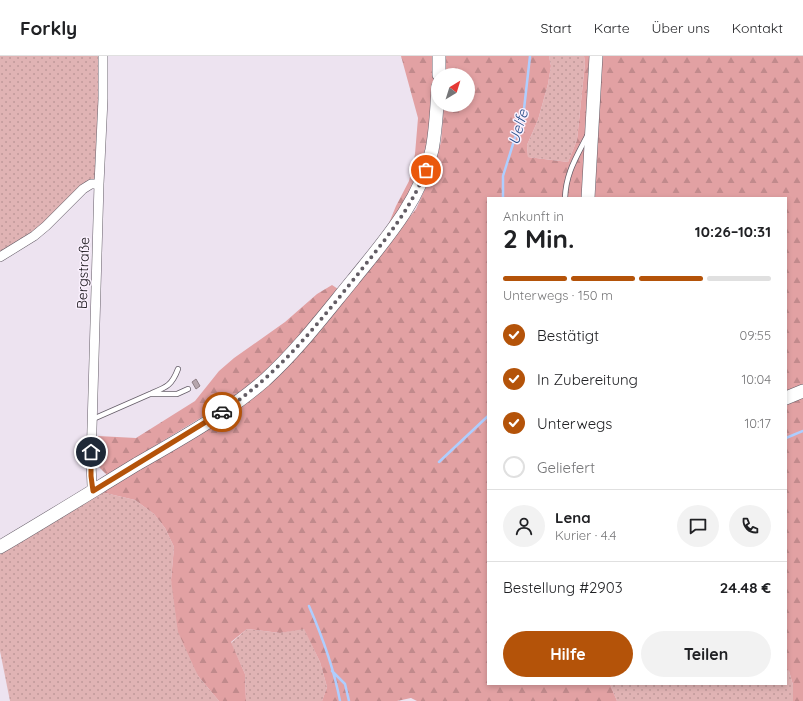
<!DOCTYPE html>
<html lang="de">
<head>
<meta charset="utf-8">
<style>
	:root { --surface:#fff; --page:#f2f2f2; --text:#202124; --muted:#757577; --line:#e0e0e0; --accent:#b45309 }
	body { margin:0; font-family:Quicksand,sans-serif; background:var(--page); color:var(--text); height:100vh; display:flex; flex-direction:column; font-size:15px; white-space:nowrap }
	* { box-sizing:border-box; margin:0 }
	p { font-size:13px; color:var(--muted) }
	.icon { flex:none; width:22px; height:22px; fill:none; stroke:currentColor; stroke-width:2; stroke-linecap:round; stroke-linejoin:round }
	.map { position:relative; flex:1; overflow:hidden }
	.details { position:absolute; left:487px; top:141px; width:300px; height:488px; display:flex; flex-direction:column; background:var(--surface); border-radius:0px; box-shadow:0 2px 6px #0003 }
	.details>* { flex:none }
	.needle { width:26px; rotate:38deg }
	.controls { position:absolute; left:431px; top:12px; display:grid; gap:8px }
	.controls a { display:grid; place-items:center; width:44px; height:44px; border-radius:50%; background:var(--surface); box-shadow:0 2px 6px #0003; font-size:20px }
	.pin { position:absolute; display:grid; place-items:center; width:34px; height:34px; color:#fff; margin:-17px; border:2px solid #fff; border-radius:50%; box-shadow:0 1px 4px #0007 }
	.courier { position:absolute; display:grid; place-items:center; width:40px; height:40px; margin:-20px; border:3px solid #b45309; border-radius:50%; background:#fff; color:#222; box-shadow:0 1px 5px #0007 }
	.overview em { font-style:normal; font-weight:700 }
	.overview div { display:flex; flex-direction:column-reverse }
	.overview { display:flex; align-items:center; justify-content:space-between; height:68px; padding:0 16px }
	h1 { font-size:26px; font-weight:700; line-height:30px }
	.bar { display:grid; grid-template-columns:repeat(4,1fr); gap:6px 4px; align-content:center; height:48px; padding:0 16px }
	.bar i { height:5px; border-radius:3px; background:var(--line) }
	.bar .on { background:var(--accent) }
	.bar p { grid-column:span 4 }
	.line { display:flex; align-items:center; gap:10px; padding:0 16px; border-top:1px solid var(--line) }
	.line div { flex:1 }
	.round { display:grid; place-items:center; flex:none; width:42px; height:42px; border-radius:21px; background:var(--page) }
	ol { padding:0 16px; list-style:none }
	li { display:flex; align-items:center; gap:12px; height:44px }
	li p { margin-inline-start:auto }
	li .icon { padding:4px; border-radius:50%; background:var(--accent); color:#fff; stroke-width:4 }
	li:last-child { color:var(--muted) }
	li i { width:22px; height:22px; border:2px solid var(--line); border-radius:50% }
	.cta { display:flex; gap:8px; margin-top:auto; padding:8px 16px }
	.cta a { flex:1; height:46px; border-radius:24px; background:var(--accent); color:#fff; font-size:16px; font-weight:700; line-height:46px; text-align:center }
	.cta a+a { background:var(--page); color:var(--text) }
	header { display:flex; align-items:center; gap:24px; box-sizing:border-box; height:56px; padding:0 20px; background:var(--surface); border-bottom:1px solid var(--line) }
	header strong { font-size:19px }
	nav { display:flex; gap:22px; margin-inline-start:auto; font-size:14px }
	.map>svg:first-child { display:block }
</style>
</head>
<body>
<header>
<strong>Forkly</strong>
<nav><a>Start</a><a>Karte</a><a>Über uns</a><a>Kontakt</a></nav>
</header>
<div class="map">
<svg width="803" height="645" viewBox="0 0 803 645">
	<defs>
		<pattern id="grass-dots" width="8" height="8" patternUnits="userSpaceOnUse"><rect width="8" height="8" fill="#e0b3b4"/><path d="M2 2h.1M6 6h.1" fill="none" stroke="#c0999a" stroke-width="1.8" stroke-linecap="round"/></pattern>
		<pattern id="forest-firs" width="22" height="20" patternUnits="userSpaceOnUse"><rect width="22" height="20" fill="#e2a1a3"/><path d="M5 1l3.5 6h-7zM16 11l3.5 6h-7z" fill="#c18a8c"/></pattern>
	</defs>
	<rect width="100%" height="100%" fill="#ede3f0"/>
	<!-- grass -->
	<path fill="url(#grass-dots)" d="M0,0H101L98,120L85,129L45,169L0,200Z
		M549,0H584L585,7L577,84L568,106L528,101L527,89L538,64L548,28L551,10Z
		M101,436L135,444L154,458L165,472L174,491L171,524L198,620L219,645H10L0,595V497Z
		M304,572L320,606L327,631L322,645H246L245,618L231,587L247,573L280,577Z
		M786,614L789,615L793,629V645H617L610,628H786Z"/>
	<!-- forest -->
	<path fill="url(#forest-firs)" d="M401,0H434C433,28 434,58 429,86C421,121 404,149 384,179L396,150L409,125L415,98L418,62Z
		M446,0H549L551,10L548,28L538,64L527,89L528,101L568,106L577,84L585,7L584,0H596L588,142H488V628H610L617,645H417L411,642L397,645H322L327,631L320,606L304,573L280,577L247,573L231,586L245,618L246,645H219L198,620L178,576L171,524L174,491L165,472L154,458L135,444L101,436L285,311L305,292L416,153L430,122L441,86L444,49H468V19H446Z
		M602,0H803V333L786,340V142H595L598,55Z
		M332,229L338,233L303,276L263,318L225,347L107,419L96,408L98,380L136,382L195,345L219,315L234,302L285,266L317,238Z
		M803,335V645H793V629L789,615L786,614V342Z"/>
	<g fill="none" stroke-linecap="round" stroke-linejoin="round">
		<!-- stream -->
		<path stroke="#aeceff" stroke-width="2.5" d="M503,142V120L524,53L530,0
			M786,382L803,375
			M439,406L488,360
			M309,550C322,580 334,613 340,645
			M332,615L345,628L349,645"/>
	</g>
	<!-- building -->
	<path fill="#b6a6ad" stroke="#8c7d84" d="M196,323L200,330L196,333L192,326Z"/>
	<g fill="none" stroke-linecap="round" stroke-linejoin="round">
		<!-- service casing -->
		<g stroke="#655d68" stroke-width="6">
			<path id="service" d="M565,142C566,117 576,102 587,80
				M152,337C167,331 172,329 178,313
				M93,363L150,338H177L188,333"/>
		</g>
		<!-- minor casing -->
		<g stroke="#655d68" stroke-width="10">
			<path id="minor" d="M0,201L34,180L46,170L83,133L91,128H99
				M93,435L92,430L91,407L99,128L103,43V0"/>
		</g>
		<!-- secondary casing -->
		<g stroke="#655d68" stroke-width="14">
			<path id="secondary" d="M439,19V0
				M588,142L596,0
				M786,342L803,335
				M0,491C46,464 91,436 137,408C181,383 227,357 265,324C298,294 325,258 353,224C385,184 420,145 432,94C436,73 437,52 438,31"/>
		</g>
		<!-- service -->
		<use href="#service" stroke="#fff" stroke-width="4.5"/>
		<!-- minor -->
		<use href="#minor" stroke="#fff" stroke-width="9"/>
		<!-- secondary -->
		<use href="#secondary" stroke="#fff" stroke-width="13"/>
	</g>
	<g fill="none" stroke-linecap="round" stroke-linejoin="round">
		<!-- done -->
		<path stroke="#635d65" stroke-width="4" stroke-dasharray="0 7.2" d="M222,356C278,319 317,269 358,218C384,185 411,153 426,114"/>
		<!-- route -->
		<path stroke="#b45309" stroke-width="5" d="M91,396V420L93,435L222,356"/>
	</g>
	<g text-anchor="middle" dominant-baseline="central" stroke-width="3" stroke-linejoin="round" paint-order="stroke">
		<!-- street labels -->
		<g font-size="14" fill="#19151a" stroke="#faf0fd">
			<text transform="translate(83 217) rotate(-88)">Bergstraße</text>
		</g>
		<!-- water labels -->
		<g font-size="15" font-style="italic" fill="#274d88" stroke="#faf0fd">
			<text transform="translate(518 71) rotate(-74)">Uelfe</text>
		</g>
	</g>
</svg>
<div class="controls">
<a><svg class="needle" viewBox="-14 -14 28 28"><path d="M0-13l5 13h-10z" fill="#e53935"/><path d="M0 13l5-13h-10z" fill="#757577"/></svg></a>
</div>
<div class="pin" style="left:426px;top:114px;background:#ea580c"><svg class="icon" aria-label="bag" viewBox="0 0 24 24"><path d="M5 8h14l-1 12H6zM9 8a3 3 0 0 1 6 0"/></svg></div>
<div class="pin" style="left:91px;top:396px;background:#1f2937"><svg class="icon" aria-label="home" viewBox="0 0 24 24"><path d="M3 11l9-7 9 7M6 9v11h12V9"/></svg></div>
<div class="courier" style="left:222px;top:356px"><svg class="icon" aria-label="car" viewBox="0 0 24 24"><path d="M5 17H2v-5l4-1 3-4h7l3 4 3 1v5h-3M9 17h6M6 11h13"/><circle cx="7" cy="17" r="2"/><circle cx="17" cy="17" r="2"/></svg></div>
<section class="details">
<div class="overview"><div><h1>2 Min.</h1><p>Ankunft in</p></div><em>10:26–10:31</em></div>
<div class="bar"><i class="on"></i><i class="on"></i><i class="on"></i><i></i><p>Unterwegs · 150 m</p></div>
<ol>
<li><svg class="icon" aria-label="check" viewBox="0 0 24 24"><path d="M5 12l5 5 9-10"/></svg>Bestätigt<p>09:55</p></li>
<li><svg class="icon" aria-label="check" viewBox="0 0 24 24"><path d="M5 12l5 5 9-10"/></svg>In Zubereitung<p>10:04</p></li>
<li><svg class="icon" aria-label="check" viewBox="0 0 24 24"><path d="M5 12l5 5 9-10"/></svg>Unterwegs<p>10:17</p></li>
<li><i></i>Geliefert</li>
</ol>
<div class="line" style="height:72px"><a class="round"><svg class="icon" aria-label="person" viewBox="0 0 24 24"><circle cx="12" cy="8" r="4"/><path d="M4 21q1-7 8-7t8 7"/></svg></a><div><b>Lena</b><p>Kurier · 4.4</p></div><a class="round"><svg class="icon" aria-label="chat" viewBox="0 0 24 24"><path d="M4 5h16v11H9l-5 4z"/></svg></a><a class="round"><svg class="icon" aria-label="phone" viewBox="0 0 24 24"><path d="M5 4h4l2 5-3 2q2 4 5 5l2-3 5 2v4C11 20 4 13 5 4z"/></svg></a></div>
<div class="line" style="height:52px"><div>Bestellung #2903</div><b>24.48 €</b></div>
<div class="cta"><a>Hilfe</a><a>Teilen</a></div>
</section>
</div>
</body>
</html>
